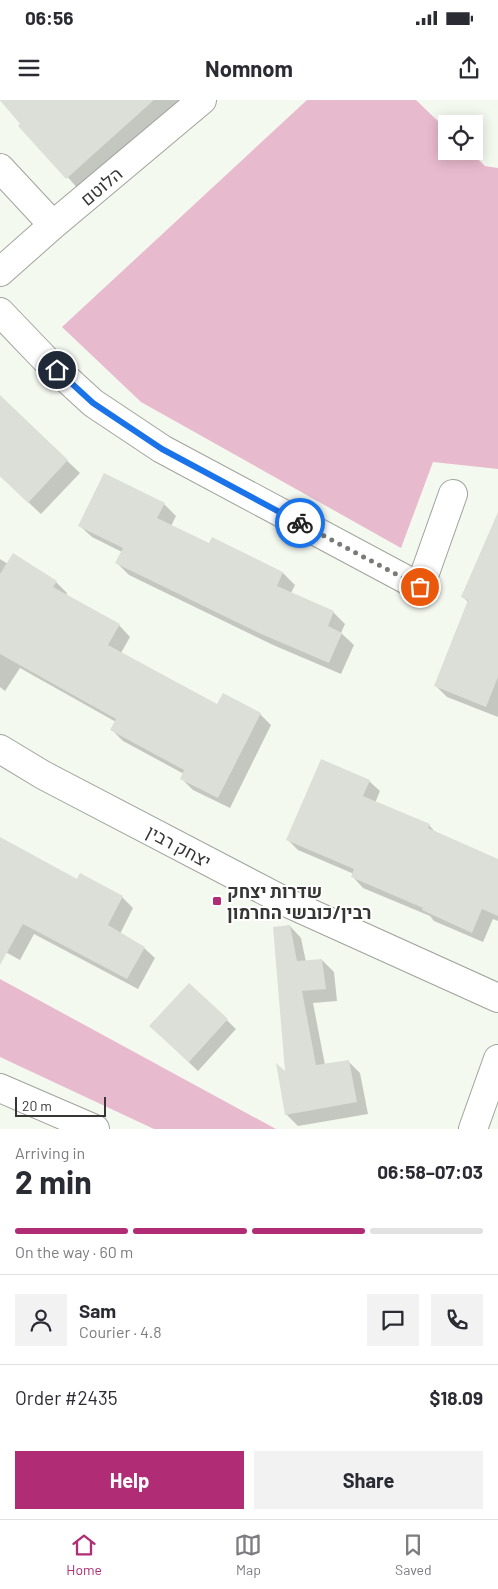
<!DOCTYPE html>
<html lang="en">
<head>
<meta charset="utf-8">
<style>
	:root { --surface:#fff; --page:#f2f2f3; --text:#2b2b33; --muted:#7c7c81; --line:#e1e1e2; --accent:#b02c74 }
	body { margin:0; font-family:Barlow,Heebo,sans-serif; background:var(--page); color:var(--text); height:100vh; display:flex; flex-direction:column; font-size:19px; white-space:nowrap }
	* { box-sizing:border-box; margin:0 }
	p { font-size:16px; color:var(--muted) }
	.icon { flex:none; width:28px; height:28px; fill:none; stroke:currentColor; stroke-width:2; stroke-linecap:round; stroke-linejoin:round }
	.map { position:relative; height:1029px; overflow:hidden }
	.side { display:flex; flex-direction:column; background:var(--surface); flex:1 }
	.side>* { flex:none }
	.controls { position:absolute; left:438px; top:15px; display:grid; gap:10px }
	.controls a { display:grid; place-items:center; width:45px; height:45px; border-radius:0px; background:var(--surface); box-shadow:0 2px 12px #0003; font-size:25px }
	.scale { position:absolute; left:15px; bottom:12px; width:91px; box-sizing:border-box; padding-left:5px; border:2px solid #363734; border-top:0; font-size:14px; line-height:18px; white-space:nowrap; color:#363734; -webkit-text-stroke:4px #fff; paint-order:stroke }
	.pin { position:absolute; display:grid; place-items:center; width:42px; height:42px; color:#fff; margin:-21px; border:2px solid #fff; border-radius:50%; box-shadow:0 1px 5px #0007 }
	.courier { position:absolute; display:grid; place-items:center; width:50px; height:50px; margin:-25px; border:4px solid #1a73e8; border-radius:50%; background:#fff; color:#222; box-shadow:0 1px 6px #0007 }
	.head em { font-style:normal; font-weight:700 }
	.head div { display:flex; flex-direction:column-reverse }
	.head { display:flex; align-items:center; justify-content:space-between; height:85px; padding:0 15px }
	h1 { font-size:32px; font-weight:700; line-height:38px }
	.bar { display:grid; grid-template-columns:repeat(4,1fr); gap:8px 5px; align-content:center; height:60px; padding:0 15px }
	.bar i { height:6px; border-radius:4px; background:var(--line) }
	.bar .current { background:var(--accent) }
	.bar p { grid-column:span 4 }
	.line { display:flex; align-items:center; gap:12px; padding:0 15px; border-top:1px solid var(--line) }
	.line div { flex:1 }
	.round { display:grid; place-items:center; flex:none; width:52px; height:52px; border-radius:0px; background:var(--page) }
	.cta { display:flex; gap:10px; margin-top:auto; padding:10px 15px }
	.cta a { flex:1; height:58px; border-radius:0px; background:var(--accent); color:#fff; font-size:20px; font-weight:700; line-height:58px; text-align:center }
	.cta a+a { background:var(--page); color:var(--text) }
	.status { display:flex; justify-content:space-between; align-items:center; height:35px; padding:0 25px; background:var(--surface); direction:ltr }
	.status svg { height:14px; fill:currentColor }
	header { display:flex; justify-content:space-between; align-items:center; height:65px; padding:0 15px; background:var(--surface); font-size:22px; font-weight:700 }
	.menu { display:flex; justify-content:space-around; align-items:center; height:70px; border-top:1px solid var(--line); background:var(--surface); font-size:14px; color:var(--muted) }
	.menu a { display:grid; justify-items:center; gap:2px }
	.menu .current { color:var(--accent) }
	.map>svg:first-child { display:block }
</style>
</head>
<body>
<div class="status"><b>06:56</b><svg viewBox="0 0 49 12"><path d="M0 12V9h3v3zM5 12V6h3v6zM10 12V3h3v9zM15 12V0h3v12zM26 1h20v11H26zM47 4h2v5h-2z"/></svg></div>
<header><svg class="icon" aria-label="menu" viewBox="0 0 24 24"><path d="M4 6h16M4 12h16M4 18h16"/></svg>Nomnom<svg class="icon" aria-label="share" viewBox="0 0 24 24"><path d="M12 15V3M7 8l5-5 5 5M5 13v7h14v-7"/></svg></header>
<div class="map">
<svg width="498" height="1029" viewBox="0 0 498 1029">
	<rect width="100%" height="100%" fill="#f4f9f0"/>
	<!-- green -->
	<path fill="#e8bacd" d="M307,0H416L446,29V51H470L485,66L498,68V369L433,362L401,448L141,302L62,227Z
		M0,879L276,1029H154L0,957Z"/>
	<!-- shadow -->
	<path fill="#0003" d="M0,0H180L79,90Z
		M6,303L80,373L41,414L0,376V309Z
		M164,404L176,416L171,426L209,445L212,439L283,473L295,485L291,493L333,512L345,524L341,533L354,545L341,574L273,545L129,475L117,463L122,452L92,437L80,426Z
		M498,415V617L447,597L436,586L468,502L462,496Z
		M0,459L8,464L56,482L67,493L66,496L119,525L130,537L121,553L218,606L260,614L271,625L230,708L193,690L181,678L184,674L123,641L112,630L116,622L20,568L5,591L0,587Z
		M369,681L380,691L375,703L429,725L436,733L498,760V821L493,819L483,842L434,821L430,816L363,788L353,777L354,774L298,750L288,740Z
		M0,739L77,780L80,775L122,797L133,808L120,834L144,848L155,858L138,889L34,834L20,860L0,849Z
		M290,826L301,838L306,862L322,860L334,872L337,901L313,903L325,965L348,961L360,973L368,1014L298,1026L286,1014Z
		M189,884L236,929L198,971L160,935Z"/>
	<!-- building -->
	<path fill="#dbdfd7" d="M0,0H154L66,79L18,26L20,24Z
		M0,295L68,360L28,403L0,376Z
		M104,373L165,403L157,418L209,443L212,437L283,472L277,486L334,511L328,526L342,533L329,563L259,533L115,463L123,448L78,426Z
		M498,412V577L486,607L434,586L468,500L461,497Z
		M13,453L57,481L53,487L120,524L108,545L217,604L223,593L261,613L218,698L180,679L184,670L110,630L116,619L0,554V474Z
		M321,659L370,680L363,696L430,724L428,728L498,759V816L482,809L472,833L422,810L423,808L351,777L354,769L286,740Z
		M0,737L77,779L80,773L123,796L108,825L145,847L127,879L23,824L0,865Z
		M290,825L297,861L322,859L326,889L302,891L316,965L349,960L357,1002L285,1015L276,963L285,971L273,827Z
		M189,883L228,919L189,962L149,926Z"/>
	<g fill="none" stroke-linecap="round" stroke-linejoin="round">
		<!-- street casing -->
		<g stroke="#9fa39c" stroke-width="30">
			<path id="street" d="M0,68L53,125
				M0,172L53,125L202,0
				M0,212L45,259L93,303L162,349L420,487L453,394
				M0,988L95,1029
				M473,1029L498,959"/>
		</g>
		<!-- secondary casing -->
		<g stroke="#9fa39c" stroke-width="30">
			<path id="secondary" d="M0,649L43,675L290,804L498,898"/>
		</g>
		<!-- street -->
		<use href="#street" stroke="#fff" stroke-width="28"/>
		<!-- secondary -->
		<use href="#secondary" stroke="#fff" stroke-width="28"/>
	</g>
	<g fill="none" stroke-linecap="round" stroke-linejoin="round">
		<!-- done -->
		<path stroke="#787b76" stroke-width="5" stroke-dasharray="0 9" d="M300,423L420,487"/>
		<!-- route -->
		<path stroke="#1a73e8" stroke-width="6" d="M57,270L93,303L162,349L300,423"/>
	</g>
	<!-- markers -->
	<rect fill="#b02c74" stroke="#fff" stroke-width="2" x="212" y="796" width="10" height="10" rx="2.5"/>
	<g text-anchor="middle" dominant-baseline="central" stroke-width="4" stroke-linejoin="round" paint-order="stroke">
		<!-- street labels -->
		<g font-size="18" fill="#363734" stroke="#fff">
			<text transform="translate(101 86) rotate(-40)">הלוטם</text>
			<text transform="translate(179 746) rotate(28)">יצחק רבין</text>
		</g>
		<!-- poi labels -->
		<g font-size="18" font-weight="bold" fill="#363734" stroke="#fff" text-anchor="start">
			<text x="227" y="791">שדרות יצחק<tspan x="227" dy="21">רבין/כובשי החרמון</tspan></text>
		</g>
	</g>
</svg>
<div class="controls">
<a><svg class="icon" aria-label="locate" viewBox="0 0 24 24"><circle cx="12" cy="12" r="6"/><path d="M12 2v4M12 18v4M2 12h4M18 12h4"/></svg></a>
</div>
<div class="scale">20 m</div>
<div class="pin" style="left:420px;top:487px;background:#ea580c"><svg class="icon" aria-label="bag" viewBox="0 0 24 24"><path d="M5 8h14l-1 12H6zM9 8a3 3 0 0 1 6 0"/></svg></div>
<div class="pin" style="left:57px;top:270px;background:#1f2937"><svg class="icon" aria-label="home" viewBox="0 0 24 24"><path d="M3 11l9-7 9 7M6 9v11h12V9"/></svg></div>
<div class="courier" style="left:300px;top:423px"><svg class="icon" aria-label="bike" viewBox="0 0 24 24"><circle cx="6" cy="16" r="4"/><circle cx="18" cy="16" r="4"/><path d="M6 16l4-8h5l3 8M10 8l3 8H6M13 5h3"/></svg></div>
</div>
<section class="side">
<div class="head"><div><h1>2 min</h1><p>Arriving in</p></div><em>06:58–07:03</em></div>
<div class="bar"><i class="current"></i><i class="current"></i><i class="current"></i><i></i><p>On the way · 60 m</p></div>
<div class="line" style="height:90px"><a class="round"><svg class="icon" aria-label="person" viewBox="0 0 24 24"><circle cx="12" cy="8" r="4"/><path d="M4 21q1-7 8-7t8 7"/></svg></a><div><b>Sam</b><p>Courier · 4.8</p></div><a class="round"><svg class="icon" aria-label="chat" viewBox="0 0 24 24"><path d="M4 5h16v11H9l-5 4z"/></svg></a><a class="round"><svg class="icon" aria-label="phone" viewBox="0 0 24 24"><path d="M5 4h4l2 5-3 2q2 4 5 5l2-3 5 2v4C11 20 4 13 5 4z"/></svg></a></div>
<div class="line" style="height:65px"><div>Order #2435</div><b>$18.09</b></div>
<div class="cta"><a>Help</a><a>Share</a></div>
</section>
<nav class="menu">
<a class="current"><svg class="icon" aria-label="home" viewBox="0 0 24 24"><path d="M3 11l9-7 9 7M6 9v11h12V9"/></svg>Home</a>
<a><svg class="icon" aria-label="map" viewBox="0 0 24 24"><path d="M3 6l6-2 6 2 6-2v14l-6 2-6-2-6 2zM9 4v14M15 6v14"/></svg>Map</a>
<a><svg class="icon" aria-label="saved" viewBox="0 0 24 24"><path d="M7 4h10v16l-5-4-5 4z"/></svg>Saved</a>
</nav>
</body>
</html>
